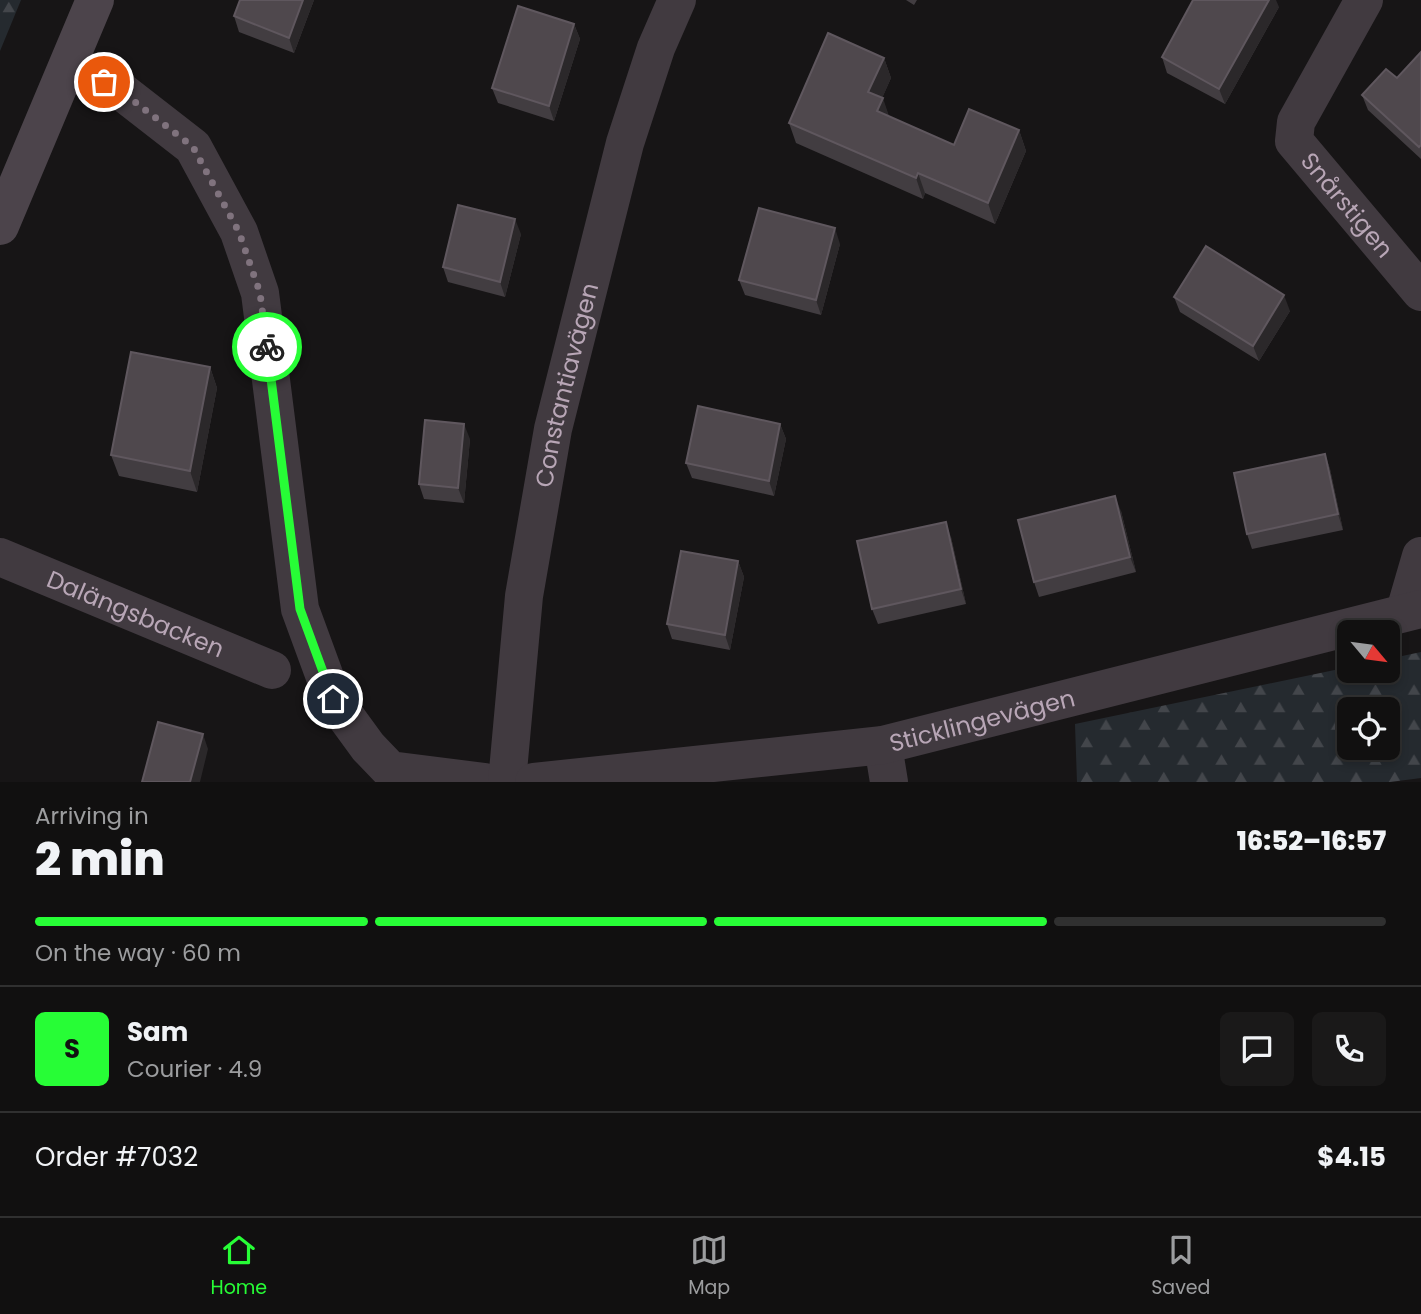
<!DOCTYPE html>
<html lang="en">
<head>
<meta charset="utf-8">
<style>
	:root { --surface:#111010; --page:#1a1919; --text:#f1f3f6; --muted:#9c9d9f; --line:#303030; --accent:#27fd36 }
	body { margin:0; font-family:Poppins,sans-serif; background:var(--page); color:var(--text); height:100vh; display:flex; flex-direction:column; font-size:26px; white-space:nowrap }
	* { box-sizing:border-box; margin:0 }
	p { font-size:23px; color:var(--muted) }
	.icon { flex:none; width:38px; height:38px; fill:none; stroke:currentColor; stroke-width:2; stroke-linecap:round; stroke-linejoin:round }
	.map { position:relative; height:782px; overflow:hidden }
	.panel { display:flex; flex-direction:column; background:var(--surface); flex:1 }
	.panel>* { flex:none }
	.needle { width:46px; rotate:119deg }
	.controls { position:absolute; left:1337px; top:620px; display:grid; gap:14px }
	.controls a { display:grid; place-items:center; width:63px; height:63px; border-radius:10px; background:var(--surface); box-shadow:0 4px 10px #0003,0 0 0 2px var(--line); font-size:35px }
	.pin { position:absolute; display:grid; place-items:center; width:60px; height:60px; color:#fff; margin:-30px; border:4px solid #fff; border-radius:50%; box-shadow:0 2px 7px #0007 }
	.courier { position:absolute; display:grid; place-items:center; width:70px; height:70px; margin:-35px; border:5px solid #27fd36; border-radius:50%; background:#fff; color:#222; box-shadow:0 2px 9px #0007 }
	.head em { font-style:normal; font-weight:800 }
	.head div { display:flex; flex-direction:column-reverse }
	.head { display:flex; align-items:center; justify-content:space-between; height:119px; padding:0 35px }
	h1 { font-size:46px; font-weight:800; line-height:52px }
	.bar { display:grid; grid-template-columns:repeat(4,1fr); gap:10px 7px; align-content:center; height:84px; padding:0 35px }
	.bar i { height:9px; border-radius:5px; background:var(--line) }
	.bar .selected { background:var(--accent) }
	.bar p { grid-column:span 4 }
	.line { display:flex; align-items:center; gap:18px; padding:0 35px; border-top:2px solid var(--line) }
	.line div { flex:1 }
	.round { display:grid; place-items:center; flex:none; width:74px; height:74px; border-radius:10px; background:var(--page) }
	.dock { display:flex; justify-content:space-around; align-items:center; height:98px; border-top:2px solid var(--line); background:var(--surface); font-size:19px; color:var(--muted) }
	.dock a { display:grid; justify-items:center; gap:4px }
	.dock .selected { color:var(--accent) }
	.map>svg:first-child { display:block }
</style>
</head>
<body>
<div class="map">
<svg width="1421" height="782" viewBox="0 0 1421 782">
	<defs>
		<pattern id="forest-firs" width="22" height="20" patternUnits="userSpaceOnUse" patternTransform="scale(1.75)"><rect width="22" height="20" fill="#252a2f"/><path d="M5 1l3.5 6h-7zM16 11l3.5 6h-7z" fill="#43464b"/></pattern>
	</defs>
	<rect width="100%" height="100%" fill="#171516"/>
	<!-- forest -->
	<path fill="url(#forest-firs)" fill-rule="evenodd" d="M0,0H21L0,51Z
		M1421,652V778L1390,782H1077L1075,724L1349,667V670H1388V659ZM1349,709H1388V747H1349Z"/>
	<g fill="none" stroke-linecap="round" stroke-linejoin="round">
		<!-- street -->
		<g stroke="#413a40" stroke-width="38">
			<path id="s1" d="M1364,0L1296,122L1294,141L1421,292"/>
			<path d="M70,62L121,91L193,147L239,232L260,293L300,609L333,699L368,747L390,770L485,782"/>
			<path id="s2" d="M0,557L272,670"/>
			<path d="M1405,611L1421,556"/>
			<path d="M883,745L889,782"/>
			<path id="s3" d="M507,782L524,596L553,429L625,143L656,48L677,0"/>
			<path id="s4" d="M534,782L883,745L1421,609"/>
		</g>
		<!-- secondary -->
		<path stroke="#4c444b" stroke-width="38" d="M0,226L95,0"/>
	</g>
	<!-- wall -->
	<path fill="#423d41" d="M240,0H314L294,53L239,32L234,16Z
		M906,0H917L914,5Z
		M1279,7L1225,104L1167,73L1162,57Z
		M574,24L580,39L554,121L498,103L492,88Z
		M1421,52V159L1368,110L1362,95L1397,78Z
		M884,58L891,78L882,98L889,117L954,145L1019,130L1026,151L995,224L925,193L923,199L796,143L789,123Z
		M521,234L505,297L448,282L443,267Z
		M840,244L821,315L745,295L739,280Z
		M1174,297L1290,311L1259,361L1180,312Z
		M210,367L217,388L197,492L119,476L111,455Z
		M780,424L786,439L774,496L692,478L686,463Z
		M470,439L464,503L424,499L419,484Z
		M1325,454L1330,469L1343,530L1252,549L1247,534Z
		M1121,511L1136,572L1039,597L1034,582Z
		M951,537L966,604L878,624L872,609Z
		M738,561L744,577L730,650L672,639L667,624Z"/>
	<!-- shaded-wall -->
	<path fill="#2b282a" d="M303,0H314L294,53L289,38Z
		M1269,0H1276L1279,7L1225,104L1219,89Z
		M574,24L580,39L554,121L549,106Z
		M884,58L891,78L876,112L868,92Z
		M883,98L890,119L877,111Z
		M1019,130L1026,151L995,224L988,203Z
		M918,173L925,193L923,199L916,178Z
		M515,219L521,234L505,297L500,282Z
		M835,228L840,244L821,315L816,300Z
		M1284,295L1290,311L1259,361L1253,346Z
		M210,367L217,388L197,492L190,471Z
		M464,424L470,439L464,503L458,488Z
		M780,424L786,439L774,496L769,481Z
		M1325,454L1330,469L1343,530L1338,514Z
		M1115,496L1121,511L1136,572L1130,557Z
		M946,522L951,537L966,604L961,589Z
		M738,561L744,577L730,650L725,635Z
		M203,734L208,749L200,782H190Z"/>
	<!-- building -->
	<path fill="#4f484d" stroke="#5f575e" stroke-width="2" d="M240,0H303L289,38L234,16Z
		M1193,0H1269L1219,89L1162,57Z
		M518,6L574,24L549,106L492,88Z
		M828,33L884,58L868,92L883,98L877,111L954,145L969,109L1019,130L988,203L918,173L916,178L789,123Z
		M1421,52V145L1419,147L1362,95L1386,69L1397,78Z
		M458,205L515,219L500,282L443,267Z
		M759,208L835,228L816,300L739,280Z
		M1206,246L1284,295L1253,346L1174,297Z
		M131,352L210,367L190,471L111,455Z
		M698,406L780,424L769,481L686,463Z
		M425,420L464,424L458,488L419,484Z
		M1325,454L1338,514L1247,534L1234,473Z
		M1115,496L1130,557L1034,582L1018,520Z
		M946,522L961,589L872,609L857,541Z
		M681,551L738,561L725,635L667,624Z
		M158,722L203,734L190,782H142Z"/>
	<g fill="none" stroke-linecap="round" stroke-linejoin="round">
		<!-- done -->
		<path stroke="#80737e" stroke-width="7" stroke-dasharray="0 12.6" d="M104,82L121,91L193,147L239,232L260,293L267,347"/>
		<!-- route -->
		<path stroke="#27fd36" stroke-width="9" d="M267,347L300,609L333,699"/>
	</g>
	<g text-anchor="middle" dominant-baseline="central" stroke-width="5" stroke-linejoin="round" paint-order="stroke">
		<!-- street labels -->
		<g font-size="24" fill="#b8a6b6" stroke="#121011">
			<text stroke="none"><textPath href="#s1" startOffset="242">Snårstigen</textPath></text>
			<text stroke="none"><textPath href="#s3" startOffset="402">Constantiavägen</textPath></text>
			<text stroke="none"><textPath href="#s2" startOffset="147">Dalängsbacken</textPath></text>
			<text stroke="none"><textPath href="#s4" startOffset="453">Sticklingevägen</textPath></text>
		</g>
	</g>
</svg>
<div class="controls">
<a><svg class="needle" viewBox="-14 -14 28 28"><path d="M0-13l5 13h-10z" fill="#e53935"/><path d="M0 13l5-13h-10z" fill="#9c9d9f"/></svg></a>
<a><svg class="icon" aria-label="locate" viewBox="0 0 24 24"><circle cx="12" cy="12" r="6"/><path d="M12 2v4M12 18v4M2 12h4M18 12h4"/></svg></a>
</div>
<div class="pin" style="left:104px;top:82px;background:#ea580c"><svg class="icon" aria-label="bag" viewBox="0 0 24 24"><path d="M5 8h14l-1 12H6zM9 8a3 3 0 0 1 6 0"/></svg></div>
<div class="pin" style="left:333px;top:699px;background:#1f2937"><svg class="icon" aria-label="home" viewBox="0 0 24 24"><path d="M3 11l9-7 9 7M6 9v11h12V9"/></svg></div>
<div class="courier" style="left:267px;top:347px"><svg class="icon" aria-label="bike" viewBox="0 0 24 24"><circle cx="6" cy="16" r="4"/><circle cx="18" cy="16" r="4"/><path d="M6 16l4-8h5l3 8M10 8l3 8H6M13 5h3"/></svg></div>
</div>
<section class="panel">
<div class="head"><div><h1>2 min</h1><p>Arriving in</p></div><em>16:52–16:57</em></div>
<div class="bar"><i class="selected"></i><i class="selected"></i><i class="selected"></i><i></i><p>On the way · 60 m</p></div>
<div class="line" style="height:126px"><b class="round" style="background:var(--accent);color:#111">S</b><div><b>Sam</b><p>Courier · 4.9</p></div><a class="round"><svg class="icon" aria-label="chat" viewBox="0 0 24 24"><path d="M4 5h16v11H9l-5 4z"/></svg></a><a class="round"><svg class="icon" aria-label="phone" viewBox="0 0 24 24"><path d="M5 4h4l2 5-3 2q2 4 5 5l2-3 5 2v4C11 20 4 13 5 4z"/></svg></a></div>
<div class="line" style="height:91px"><div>Order #7032</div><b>$4.15</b></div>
</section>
<nav class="dock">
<a class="selected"><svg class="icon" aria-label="home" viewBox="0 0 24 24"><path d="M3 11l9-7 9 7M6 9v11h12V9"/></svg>Home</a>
<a><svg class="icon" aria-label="map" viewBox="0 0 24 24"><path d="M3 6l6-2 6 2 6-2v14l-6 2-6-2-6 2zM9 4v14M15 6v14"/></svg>Map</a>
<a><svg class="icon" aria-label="saved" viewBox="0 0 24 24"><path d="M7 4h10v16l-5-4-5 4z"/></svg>Saved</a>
</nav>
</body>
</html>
